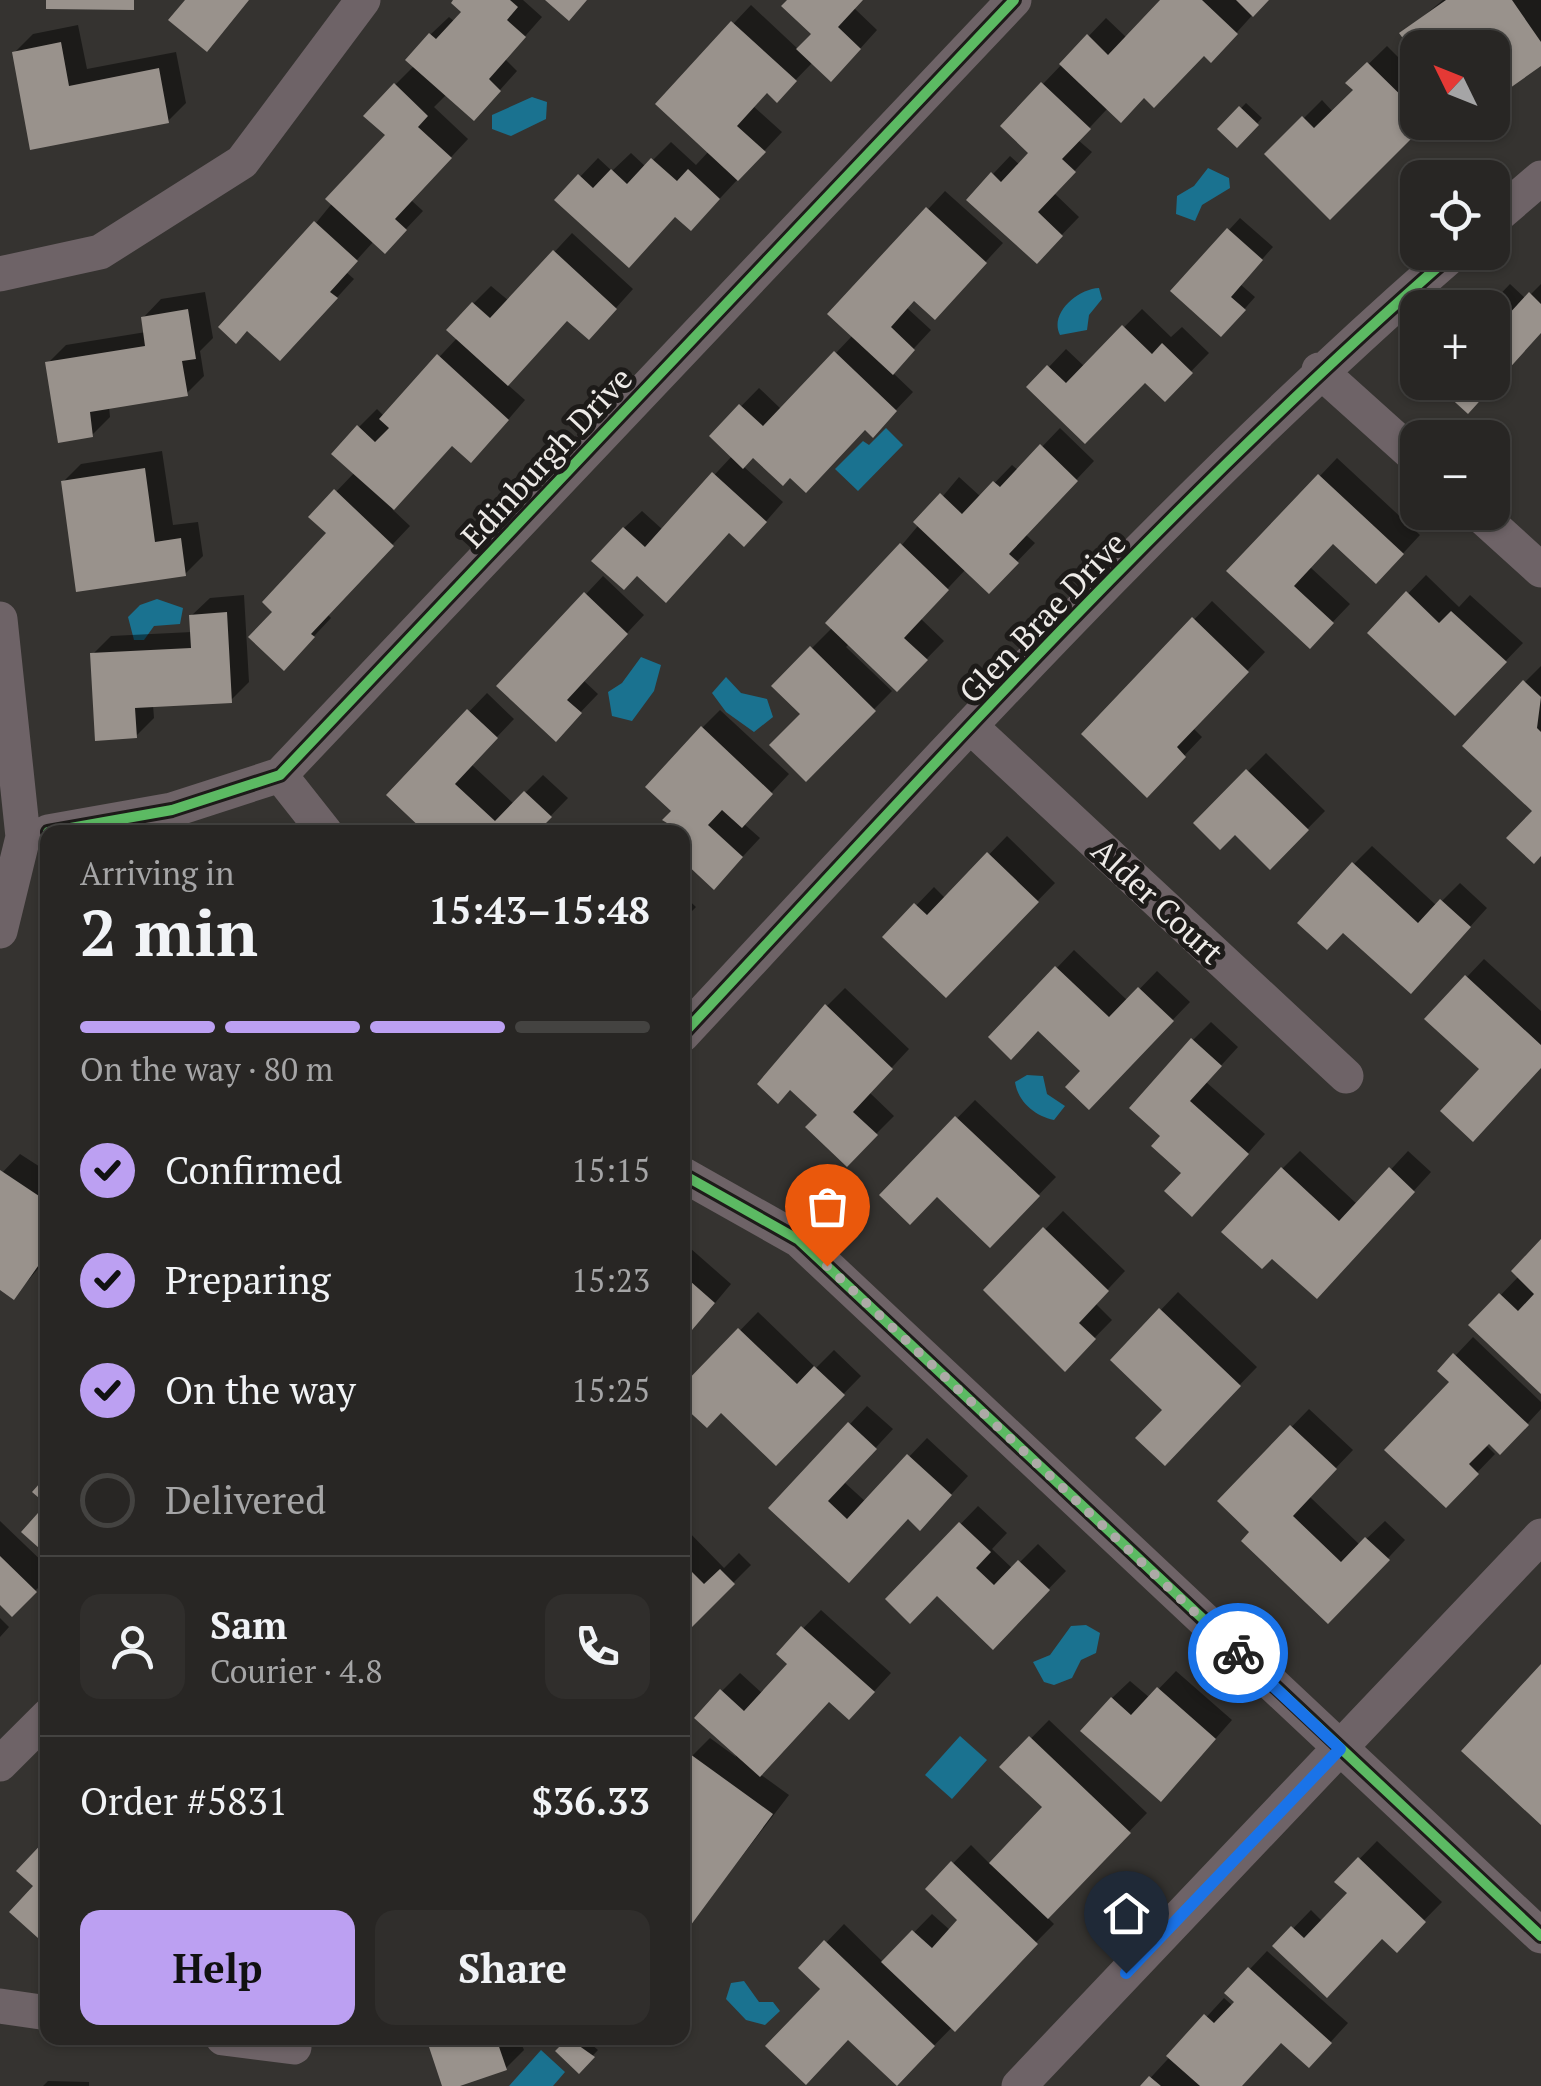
<!DOCTYPE html>
<html lang="en">
<head>
<meta charset="utf-8">
<style>
	:root { --surface:#282624; --page:#302e2c; --text:#f1f3f6; --muted:#a5a5a6; --line:#444341; --accent:#bca0f2 }
	body { margin:0; font-family:"PT Serif",serif; background:var(--page); color:var(--text); height:100vh; display:flex; flex-direction:column; font-size:38px; white-space:nowrap }
	* { box-sizing:border-box; margin:0 }
	p { font-size:32px; color:var(--muted) }
	.icon { flex:none; width:55px; height:55px; fill:none; stroke:currentColor; stroke-width:2; stroke-linecap:round; stroke-linejoin:round }
	.map { position:relative; flex:1; overflow:hidden }
	.side { position:absolute; left:40px; top:825px; width:650px; height:1220px; display:flex; flex-direction:column; background:var(--surface); border-radius:20px; box-shadow:0 2px 8px #0004,0 0 0 2px var(--line) }
	.side>* { flex:none }
	.needle { width:65px; rotate:313deg }
	.buttons { position:absolute; left:1400px; top:30px; display:grid; gap:20px }
	.buttons a { display:grid; place-items:center; width:110px; height:110px; border-radius:20px; background:var(--surface); box-shadow:0 2px 8px #0004,0 0 0 2px var(--line); font-size:50px }
	.pin { position:absolute; display:grid; place-items:center; width:85px; height:85px; color:#fff; margin:-102px -42px; border-radius:50% 50% 50% 0; rotate:-45deg; box-shadow:0 0 10px #0007 }
	.pin .icon { rotate:45deg }
	.courier { position:absolute; display:grid; place-items:center; width:100px; height:100px; margin:-50px; border:8px solid #1a73e8; border-radius:50%; background:#fff; color:#222; box-shadow:0 2px 12px #0007 }
	.headline em { font-style:normal; font-weight:600 }
	.headline div { display:flex; flex-direction:column-reverse }
	.headline { display:flex; align-items:center; justify-content:space-between; height:170px; padding:0 40px }
	h1 { font-size:65px; font-weight:600; line-height:75px }
	.bar { display:grid; grid-template-columns:repeat(4,1fr); gap:15px 10px; align-content:center; height:120px; padding:0 40px }
	.bar i { height:12px; border-radius:8px; background:var(--line) }
	.bar .selected { background:var(--accent) }
	.bar p { grid-column:span 4 }
	.line { display:flex; align-items:center; gap:25px; padding:0 40px; border-top:2px solid var(--line) }
	.line div { flex:1 }
	.round { display:grid; place-items:center; flex:none; width:105px; height:105px; border-radius:20px; background:var(--page) }
	ol { padding:0 40px; list-style:none }
	li { display:flex; align-items:center; gap:30px; height:110px }
	li p { margin-inline-start:auto }
	li .icon { padding:10px; border-radius:50%; background:var(--accent); color:#111; stroke-width:4 }
	li:last-child { color:var(--muted) }
	li i { width:55px; height:55px; border:5px solid var(--line); border-radius:50% }
	.action { display:flex; gap:20px; margin-top:auto; padding:20px 40px }
	.action a { flex:1; height:115px; border-radius:20px; background:var(--accent); color:#111; font-size:40px; font-weight:600; line-height:115px; text-align:center }
	.action a+a { background:var(--page); color:var(--text) }
	.map>svg:first-child { display:block }
</style>
</head>
<body>
<div class="map">
<svg width="1541" height="2086" viewBox="0 0 1541 2086">
	<rect width="100%" height="100%" fill="#353330"/>
	<!-- water -->
	<path fill="#1a7290" d="M532,97L547,102L546,119L511,136L492,129V115Z
		M1208,168L1229,178L1230,188L1202,205L1195,221L1176,214L1177,196L1194,186Z
		M1099,288L1102,299L1089,315L1087,330L1060,335C1049,314 1077,289 1099,288Z
		M886,428L903,445L858,491L835,469L863,441L869,445Z
		M157,599L183,608L180,624L154,626L144,640H134L128,617L140,605Z
		M641,657L661,665L654,691L632,721L612,716L608,692L622,683Z
		M726,677L741,693L767,699L773,717L754,732L726,712L712,693Z
		M1027,1075L1043,1076L1047,1094L1065,1106L1054,1120C1035,1116 1018,1102 1015,1082Z
		M1086,1625L1100,1633L1096,1653L1081,1660L1072,1678L1054,1685L1044,1682L1033,1662L1050,1655L1071,1626Z
		M960,1736L987,1760L952,1799L925,1775Z
		M744,1981L759,2002H773L780,2011L765,2025L746,2020L726,1999L731,1983Z
		M541,2050L565,2072L553,2086H509Z"/>
	<!-- shadow -->
	<path fill="#0007" d="M457,0H523L542,17L505,59L517,71L491,100L447,94L434,107L468,139L411,200L423,211L385,251L374,241L346,272L354,279L298,340L316,223L388,135L395,85L415,65L408,60L431,34L449,17L455,22L464,12Z
		M790,0H861L854,8L877,30L849,61L813,62L777,99L768,90L753,106L782,132L709,210L676,214L558,200L598,158L612,171L631,153L646,167L671,142L696,165L709,151L658,104L751,5L799,50L814,34Z
		M1163,0H1266L1229,41L1204,53L1145,95L1108,108L1078,140L1092,152L1054,193L1079,217L1054,243L993,174L1010,156L1020,165L1032,153L1003,126L1106,18L1127,38Z
		M1443,0H1541V63L1492,101V48L1402,34Z
		M78,25L87,69L176,52L186,103L168,121L32,147L15,52L33,34Z
		M1387,46L1418,77V122L1268,154L1322,100L1333,112L1356,90L1349,83Z
		M1246,103L1262,118L1237,145L1221,129Z
		M945,191L1003,243L952,298H915L907,308L931,330L892,372L913,392L873,434L866,428L791,474L753,455L743,466L783,502L762,526L730,531L666,599L624,528L642,511L663,530L733,455L712,436L759,388L782,410L853,335L831,314Z
		M1240,218L1273,247L1240,284L1255,297L1233,322L1173,291Z
		M572,233L633,289L606,319L568,318L507,384L525,400L489,442L453,443L392,509L410,526L327,614L331,618L301,650L275,612L330,533L312,517L355,472L359,427L377,409L384,416L458,337L473,304L491,286L509,301Z
		M1510,284L1526,299L1541,284V332L1492,382V308H1487Z
		M205,292L213,338L200,351L204,376L186,394L109,407L110,417L92,435L48,363L66,345L146,332L143,318L161,299Z
		M1142,309L1171,337L1182,327L1209,353L1165,398L1145,379L1030,387L1066,349L1085,367Z
		M1060,428L1094,461L1025,534L1035,543L989,591L966,569L920,618L944,641L897,689L850,643L846,647L892,691L806,778L803,714L774,686L833,627L959,477L981,497L1012,465L1019,471Z
		M162,451L173,525L198,522L203,556L185,574L63,482L81,464Z
		M1337,458L1420,535L1394,563L1334,541L1310,567L1350,604L1327,628L1230,571Z
		M1426,575L1459,607L1470,595L1523,643L1473,695L1371,632Z
		M603,576L644,615L583,680L598,694L573,720L500,686Z
		M244,595L249,682L231,700L153,705L154,718L136,736L93,654L111,636L192,632L191,616L210,598Z
		M1212,601L1265,652L1193,728L1202,737L1147,795L1084,734Z
		M1541,666V853L1525,682Z
		M487,693L514,719L471,764L514,804L543,775L568,798L535,832H429L389,795Z
		M720,710L789,774L743,823L760,838L732,868L696,848L666,820L675,810L702,728Z
		M1266,753L1325,811L1270,867L1235,832L1196,823Z
		M1007,836L1055,883L946,995L886,937L934,887L946,899Z
		M1372,846L1437,906L1460,883L1487,908L1428,973L1354,864Z
		M682,894L696,907L682,921Z
		M1074,950L1128,1001L1157,971L1190,1002L1107,1088L1038,1029L991,1037Z
		M1484,959L1541,1011V1066L1482,1069L1467,977Z
		M845,988L909,1049L869,1092L894,1116L847,1163L820,1115L827,1006Z
		M1211,1022L1238,1047L1206,1082L1265,1134L1210,1196L1184,1172L1164,1136L1193,1040Z
		M975,1100L1056,1177L990,1245L937,1194L882,1195Z
		M1300,1151L1358,1205L1408,1151L1431,1172L1334,1278L1282,1169Z
		M20,1154L48,1172V1257L14,1297L0,1287V1175Z
		M1063,1211L1125,1271L1095,1303L1112,1320L1065,1368L986,1290Z
		M1541,1243V1390L1472,1325L1519,1276Z
		M690,1248L731,1284L710,1309L682,1319V1256Z
		M1178,1292L1257,1367L1165,1462V1410L1113,1360Z
		M758,1312L816,1368L834,1350L861,1376L776,1463L721,1410L682,1390Z
		M1473,1337L1541,1402V1409L1518,1434L1485,1444L1495,1454L1446,1505L1453,1382L1441,1371Z
		M867,1406L893,1429L844,1482L866,1502L927,1438L968,1476L938,1509L909,1517L867,1562L771,1508Z
		M1309,1409L1353,1450L1309,1496L1360,1545L1385,1521L1405,1540L1346,1603L1253,1532L1220,1501Z
		M978,1506L1007,1533L992,1549L1013,1569L1038,1544L1066,1571L993,1646L937,1593L888,1599Z
		M682,1515L688,1521L683,1526L724,1568L739,1553L751,1565L682,1634Z
		M0,1521L48,1567V1578L12,1614L0,1602Z
		M821,1610L891,1673L867,1699H830L760,1774L789,1795L684,1932L692,1756L710,1738L736,1757L722,1691L740,1673L763,1694L790,1664L779,1653Z
		M0,1618L9,1627L0,1637Z
		M1176,1671L1232,1720L1178,1781L1112,1698L1130,1681L1150,1698Z
		M1049,1720L1147,1813L1047,1917L1054,1924L897,2083L802,1968L844,1924L884,1963L932,1914L951,1931L961,1920L928,1889L971,1845L991,1865L1046,1807L1003,1767Z
		M1377,1841L1442,1902L1396,1949L1382,1936L1276,1946L1311,1910L1323,1922L1350,1893L1338,1881Z
		M1267,1951L1348,2023L1326,2047L1281,2041L1240,2086H1143L1224,1998L1233,2006L1250,1969Z
		M428,2038H519L524,2050L506,2068L444,2086Z
		M571,2038H584L598,2050L579,2070L558,2051Z
		M48,2081L89,2082V2086H43Z"/>
	<!-- building -->
	<path fill="#99928c" d="M46,0H134V10L46,9Z
		M185,0H249L207,52L168,20Z
		M453,0H510L518,7L507,20L526,37L489,79L501,91L474,121L405,60L429,33L436,39L461,12L451,3Z
		M545,0H587L569,21Z
		M787,0H863L838,27L861,49L831,82L796,49L811,34L781,6Z
		M1160,0H1202L1238,34L1211,63L1204,56L1154,108L1144,98L1121,123L1059,64L1087,34L1108,55Z
		M1236,0H1269L1253,17Z
		M1446,0H1512L1541,42V66L1510,88L1492,63V48H1418V59L1399,33Z
		M731,21L797,81L777,103L767,93L737,126L766,152L738,181L655,104Z
		M61,42L69,86L159,68L169,123L30,150L12,52Z
		M1367,62L1418,112V122H1428L1330,220L1264,154L1302,116L1314,128L1353,90L1345,83Z
		M1041,82L1091,129L1062,159L1076,172L1038,212L1063,236L1037,264L966,200L991,172L1001,182L1028,153L1000,126Z
		M394,83L428,116L418,127L452,158L395,219L407,230L385,254L325,199L385,135L363,116Z
		M1239,106L1259,125L1237,148L1217,129Z
		M651,158L677,181L688,169L720,199L691,231L675,217L629,268L554,200L578,174L593,188L611,169L627,184Z
		M926,207L987,263L935,320L914,301L891,327L915,350L893,375L827,314Z
		M314,221L358,261L330,292L338,298L280,361L247,331L236,344L218,327Z
		M1227,228L1263,260L1231,297L1246,310L1221,337L1170,291Z
		M553,250L617,309L589,340L567,321L508,386L446,330L472,302L490,318Z
		M1529,292L1541,304V333L1468,414L1433,382H1492V308H1483L1490,300L1507,316Z
		M188,309L196,359L182,361L188,396L90,412L93,437L58,443L45,362L145,346L141,317Z
		M1122,325L1152,354L1162,343L1193,373L1165,402L1145,383L1085,444L1026,387L1047,365L1066,383Z
		M834,351L897,411L873,438L865,430L806,493L790,478L783,486L753,458L743,469L709,436L739,404L763,426Z
		M437,354L509,420L471,463L452,446L394,510L331,454L357,425L375,442L389,428L379,419Z
		M1040,444L1078,481L1009,554L1019,563L989,594L913,522L940,493L962,514L993,481L1000,487Z
		M145,468L155,542L181,538L186,576L76,592L61,481Z
		M712,472L767,522L744,547L729,533L666,603L637,576L624,590L591,561L623,527L645,547Z
		M1318,474L1404,554L1376,584L1333,544L1294,586L1334,623L1310,649L1226,571Z
		M334,489L394,546L311,634L315,637L284,671L248,637L272,612L262,602L326,533L308,517Z
		M900,543L949,590L904,638L928,660L897,692L825,623Z
		M1406,591L1439,623L1451,611L1507,662L1455,716L1367,633Z
		M584,592L628,634L567,700L582,713L556,742L496,686Z
		M227,612L232,703L135,708L137,738L95,741L90,653L191,648L189,615Z
		M1192,617L1249,672L1177,747L1186,757L1147,798L1081,734Z
		M810,646L876,711L806,782L769,745L800,714L771,686Z
		M1523,680L1541,697L1537,728L1541,732V856L1534,864L1506,838L1532,811L1462,746Z
		M467,709L498,738L455,784L495,821L524,791L552,817L537,832H425L386,795Z
		M701,726L773,794L742,828L722,810L708,825L743,857L714,890L682,860L692,848L682,832L662,820L671,811L645,787Z
		M1246,769L1309,830L1270,870L1235,835L1220,850L1193,823Z
		M987,852L1039,902L946,998L882,937L914,903L927,915Z
		M1352,862L1418,923L1440,899L1471,927L1411,994L1343,933L1327,950L1297,923Z
		M1055,966L1109,1017L1138,987L1174,1021L1089,1110L1065,1087L1080,1071L1038,1031L1011,1060L988,1037Z
		M1465,975L1541,1045V1068L1473,1142L1440,1111L1479,1069L1424,1019Z
		M825,1004L893,1069L853,1112L878,1135L847,1167L805,1127L817,1115L790,1090L778,1104L757,1084Z
		M1191,1038L1222,1066L1190,1101L1249,1154L1192,1217L1164,1191L1181,1173L1151,1146L1160,1136L1129,1108Z
		M955,1116L1040,1196L990,1248L937,1197L910,1225L879,1195Z
		M1281,1167L1339,1221L1389,1167L1415,1192L1317,1299L1272,1259L1262,1269L1221,1232Z
		M0,1170L48,1202V1252L14,1300L0,1290Z
		M1043,1227L1109,1291L1079,1323L1096,1339L1065,1372L983,1290Z
		M1541,1239V1394L1468,1325L1499,1293L1518,1311L1534,1294L1511,1271Z
		M682,1274L715,1303L692,1330L682,1322Z
		M1159,1308L1241,1386L1165,1466L1135,1438L1162,1410L1110,1360Z
		M738,1328L797,1384L814,1366L845,1395L776,1466L721,1413L707,1428L682,1405V1386Z
		M1453,1353L1529,1425L1500,1455L1489,1444L1469,1464L1479,1474L1446,1508L1384,1450L1449,1382L1437,1371Z
		M848,1422L877,1449L828,1501L847,1519L907,1454L952,1495L920,1531L908,1519L849,1583L768,1508Z
		M1290,1425L1337,1469L1293,1516L1341,1562L1365,1537L1390,1560L1328,1624L1241,1541L1249,1532L1217,1501Z
		M48,1474V1556L21,1532L46,1504L32,1492Z
		M959,1522L991,1552L976,1568L994,1585L1018,1560L1050,1590L993,1650L937,1596L910,1624L885,1599Z
		M0,1556L37,1592L12,1617L0,1605Z
		M682,1562L704,1584L720,1569L735,1584L682,1637Z
		M801,1626L875,1692L849,1720L829,1702L760,1777L694,1718L720,1689L744,1711L787,1664L776,1654Z
		M1541,1664V1825L1461,1751Z
		M1157,1687L1216,1739L1161,1802L1080,1731L1111,1697L1131,1715Z
		M1029,1736L1131,1833L1048,1919L989,1863L1042,1807L999,1767Z
		M690,1754L773,1814L682,1937V1812L687,1806L682,1802V1764Z
		M48,1837V1947L9,1912L33,1886L16,1871Z
		M1358,1857L1426,1922L1397,1953L1382,1939L1327,1998L1272,1946L1291,1926L1304,1938L1347,1893L1334,1882Z
		M951,1861L1038,1944L955,2032L881,1962L912,1930L932,1948L957,1920L925,1889Z
		M824,1940L935,2046L897,2086L848,2040L806,2085L765,2046L820,1989L798,1968Z
		M1248,1967L1332,2043L1309,2068L1281,2043L1242,2086H1200L1166,2056L1204,2014L1214,2023L1234,2002L1224,1993Z
		M426,2038H496L507,2070L460,2086H442Z
		M568,2038L595,2057L579,2074L555,2051Z
		M1149,2076L1161,2086H1140Z"/>
	<g fill="none" stroke-linecap="round" stroke-linejoin="round">
		<!-- minor -->
		<path stroke="#6e6367" stroke-width="35" d="M1492,220L1541,178
			M0,274L100,252L242,162L363,0
			M1319,370L1418,459
			M1477,512L1541,570
			M0,619L23,837L0,931
			M970,726L1346,1076
			M280,775L325,832
			M48,832L172,810L280,775L1014,0
			M682,1035C932,767 1179,492 1455,252
			M682,1174L799,1240L1541,1936
			M0,1764L48,1716
			M0,2006L48,2013
			M223,2038L294,2047
			M1019,2086L1541,1536"/>
		<!-- cycleway casing -->
		<g stroke="#1d1b19" stroke-width="16">
			<path id="cycleway" d="M48,832L172,810L280,775L1014,0
				M682,1035C932,767 1179,492 1455,252
				M682,1174L799,1240L1541,1936"/>
		</g>
		<!-- cycleway -->
		<use href="#cycleway" stroke="#5cba63" stroke-width="10"/>
	</g>
	<g fill="none" stroke-linecap="round" stroke-linejoin="round">
		<!-- done -->
		<path stroke="#adaaa7" stroke-width="10" stroke-dasharray="0 18" d="M827,1266L1238,1653"/>
		<!-- route -->
		<path stroke="#1a73e8" stroke-width="12" d="M1126,1973L1340,1749L1238,1653"/>
	</g>
	<g text-anchor="middle" dominant-baseline="central" stroke-width="10" stroke-linejoin="round" paint-order="stroke">
		<!-- street labels -->
		<g font-size="32" fill="#edeae7" stroke="#1d1b19">
			<text transform="translate(546 457) rotate(-47)">Edinburgh Drive</text>
			<text transform="translate(1042 617) rotate(-46)">Glen Brae Drive</text>
			<text transform="translate(1158 901) rotate(43)">Alder Court</text>
		</g>
	</g>
</svg>
<div class="buttons">
<a><svg class="needle" viewBox="-14 -14 28 28"><path d="M0-13l5 13h-10z" fill="#e53935"/><path d="M0 13l5-13h-10z" fill="#a5a5a6"/></svg></a>
<a><svg class="icon" aria-label="locate" viewBox="0 0 24 24"><circle cx="12" cy="12" r="6"/><path d="M12 2v4M12 18v4M2 12h4M18 12h4"/></svg></a>
<a>+</a>
<a>−</a>
</div>
<div class="pin" style="left:827px;top:1266px;background:#ea580c"><svg class="icon" aria-label="bag" viewBox="0 0 24 24"><path d="M5 8h14l-1 12H6zM9 8a3 3 0 0 1 6 0"/></svg></div>
<div class="pin" style="left:1126px;top:1973px;background:#1f2937"><svg class="icon" aria-label="home" viewBox="0 0 24 24"><path d="M3 11l9-7 9 7M6 9v11h12V9"/></svg></div>
<div class="courier" style="left:1238px;top:1653px"><svg class="icon" aria-label="bike" viewBox="0 0 24 24"><circle cx="6" cy="16" r="4"/><circle cx="18" cy="16" r="4"/><path d="M6 16l4-8h5l3 8M10 8l3 8H6M13 5h3"/></svg></div>
<section class="side">
<div class="headline"><div><h1>2 min</h1><p>Arriving in</p></div><em>15:43–15:48</em></div>
<div class="bar"><i class="selected"></i><i class="selected"></i><i class="selected"></i><i></i><p>On the way · 80 m</p></div>
<ol>
<li><svg class="icon" aria-label="check" viewBox="0 0 24 24"><path d="M5 12l5 5 9-10"/></svg>Confirmed<p>15:15</p></li>
<li><svg class="icon" aria-label="check" viewBox="0 0 24 24"><path d="M5 12l5 5 9-10"/></svg>Preparing<p>15:23</p></li>
<li><svg class="icon" aria-label="check" viewBox="0 0 24 24"><path d="M5 12l5 5 9-10"/></svg>On the way<p>15:25</p></li>
<li><i></i>Delivered</li>
</ol>
<div class="line" style="height:180px"><a class="round"><svg class="icon" aria-label="person" viewBox="0 0 24 24"><circle cx="12" cy="8" r="4"/><path d="M4 21q1-7 8-7t8 7"/></svg></a><div><b>Sam</b><p>Courier · 4.8</p></div><a class="round"><svg class="icon" aria-label="phone" viewBox="0 0 24 24"><path d="M5 4h4l2 5-3 2q2 4 5 5l2-3 5 2v4C11 20 4 13 5 4z"/></svg></a></div>
<div class="line" style="height:130px"><div>Order #5831</div><b>$36.33</b></div>
<div class="action"><a>Help</a><a>Share</a></div>
</section>
</div>
</body>
</html>
